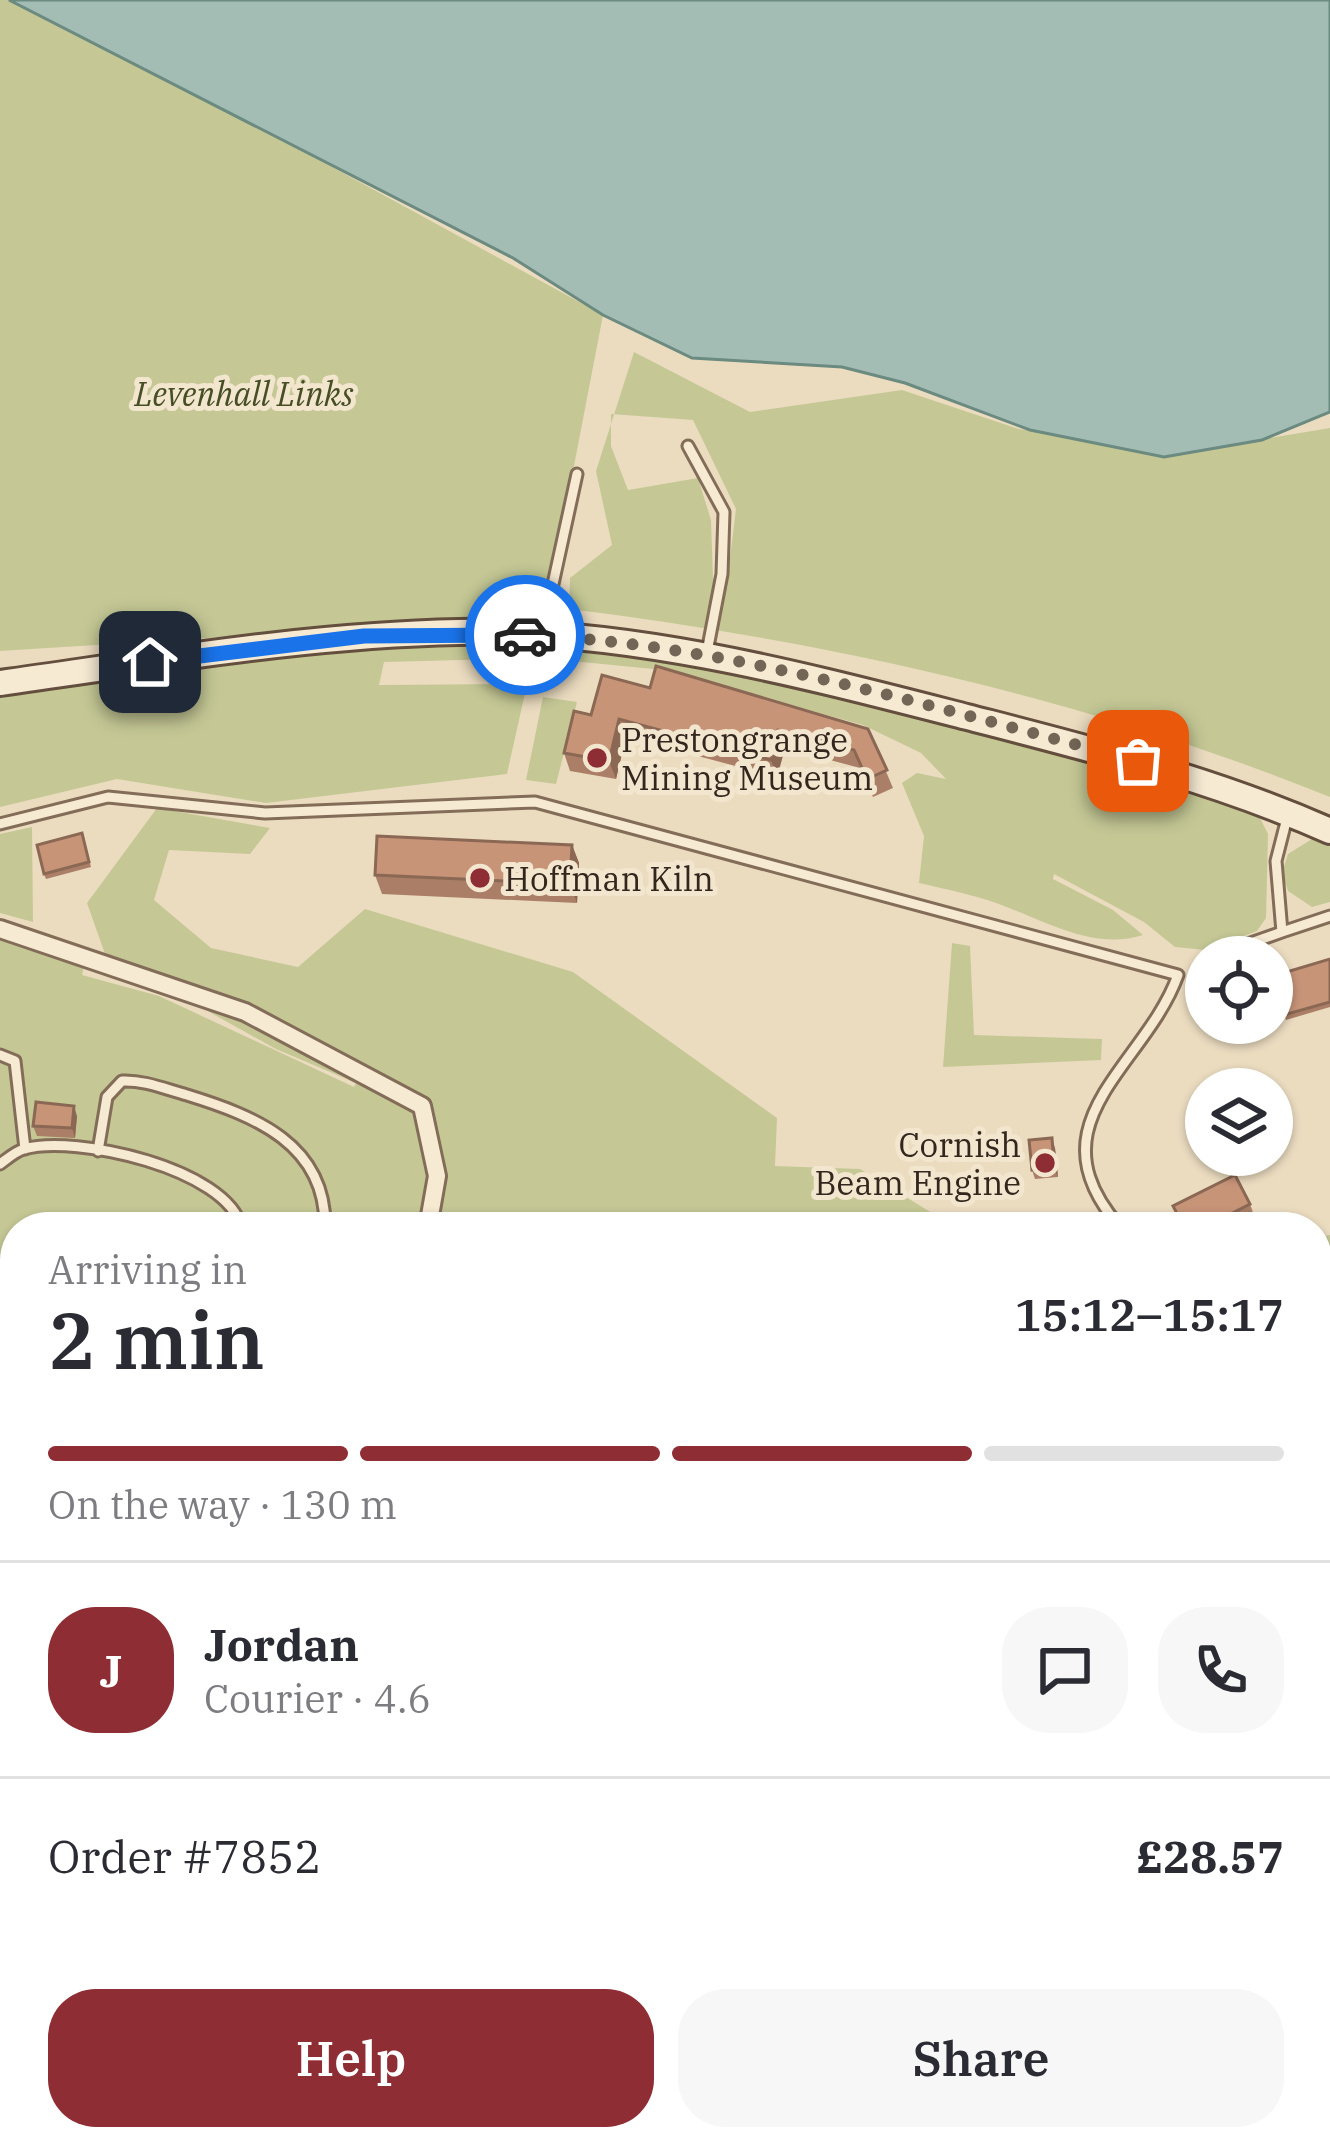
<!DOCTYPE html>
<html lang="en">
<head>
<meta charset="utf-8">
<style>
	:root { --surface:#fff; --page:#f7f7f7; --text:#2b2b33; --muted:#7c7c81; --line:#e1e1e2; --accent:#8e2d33 }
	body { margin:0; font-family:"IBM Plex Serif",serif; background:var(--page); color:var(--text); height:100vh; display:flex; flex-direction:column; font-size:45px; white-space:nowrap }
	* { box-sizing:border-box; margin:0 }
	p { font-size:39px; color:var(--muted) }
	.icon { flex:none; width:66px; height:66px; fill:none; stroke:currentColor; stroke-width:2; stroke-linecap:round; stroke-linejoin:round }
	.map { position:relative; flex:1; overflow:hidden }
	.panel { position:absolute; left:0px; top:1212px; width:1332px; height:939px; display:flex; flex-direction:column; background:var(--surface); border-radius:48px 48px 0 0; box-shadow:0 3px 9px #0004 }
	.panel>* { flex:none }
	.controls { position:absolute; left:1185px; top:936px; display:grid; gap:24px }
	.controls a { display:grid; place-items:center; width:108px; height:108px; border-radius:50%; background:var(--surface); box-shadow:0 3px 9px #0004; font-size:60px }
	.pin { position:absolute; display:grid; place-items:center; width:102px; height:102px; color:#fff; margin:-51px; border-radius:24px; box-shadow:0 6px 18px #0006 }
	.courier { position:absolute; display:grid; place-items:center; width:120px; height:120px; margin:-60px; border:9px solid #1a73e8; border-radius:50%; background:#fff; color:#222; box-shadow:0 3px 15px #0007 }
	.headline em { font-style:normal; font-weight:600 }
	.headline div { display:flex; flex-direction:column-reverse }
	.headline { display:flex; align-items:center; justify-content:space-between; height:204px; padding:0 48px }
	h1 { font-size:78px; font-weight:600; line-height:90px }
	.bar { display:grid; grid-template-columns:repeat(4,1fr); gap:18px 12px; align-content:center; height:144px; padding:0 48px }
	.bar i { height:15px; border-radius:9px; background:var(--line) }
	.bar .selected { background:var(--accent) }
	.bar p { grid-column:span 4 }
	.line { display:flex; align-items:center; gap:30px; padding:0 48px; border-top:3px solid var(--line) }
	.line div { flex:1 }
	.round { display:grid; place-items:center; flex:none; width:126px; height:126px; border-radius:48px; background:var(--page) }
	.button { display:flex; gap:24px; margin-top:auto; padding:24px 48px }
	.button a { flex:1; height:138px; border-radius:48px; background:var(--accent); color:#fff; font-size:48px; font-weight:600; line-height:138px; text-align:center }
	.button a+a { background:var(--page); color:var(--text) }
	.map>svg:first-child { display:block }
</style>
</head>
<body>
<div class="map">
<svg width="1330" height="2149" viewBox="0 0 1330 2149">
	<rect width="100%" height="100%" fill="#ebdcc0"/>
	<!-- green -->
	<path fill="#c5c895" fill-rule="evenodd" d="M0,0H27L603,315L545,617L0,651Z
		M634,352L750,412L902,390L1019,429L1174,454L1330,428V797C1088,699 828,641 569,609L570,578L612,545L596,471ZM611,414L693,420L736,509L727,582L713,579L711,520L698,478L628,490L611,446Z
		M386,645L546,648L704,667L1108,764L1259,816L1268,834L1266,918L1257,931L1206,950L1175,947L1144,922L1054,874L1053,879L1113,910L1143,935C1096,950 1051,924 1009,908C981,896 949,890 919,883L924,836L902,783L917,773L946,779L921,753L863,725L663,670L541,658L384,662L379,685L527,684L507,774L266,803L117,779L0,807V693Z
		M543,697L577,702L556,784L526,780Z
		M157,808L270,828L250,854L169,850L154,900L211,948L298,967L365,909L573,972L777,1118L775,1166L860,1169L950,1224L1091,1221L1099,1227H15V1567L0,1564V934L85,961L82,975L159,996L354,1087L356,1083L276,1049L105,954L87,903Z
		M32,827L33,922L0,913V834Z
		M1312,839L1330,841V902L1312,907L1288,891L1282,873L1288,854Z
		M952,943L970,946L974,1035L1102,1039L1101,1060L943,1067Z
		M1330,1235V2149H507L508,2136H1317V1238Z"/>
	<!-- water -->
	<path fill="#a3bdb4" stroke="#6b8a80" stroke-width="3" d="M9,0H1330V412L1262,440L1164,457L1030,430L905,383L842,367L692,358L603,315L513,258Z"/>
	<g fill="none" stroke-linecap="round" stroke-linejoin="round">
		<!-- service casing -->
		<g stroke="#836d59" stroke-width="15">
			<path id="service" d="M688,446L724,512L722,574L707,652
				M543,630L577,474
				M0,824L108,797L265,813L535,802L1178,975C1145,1067 1028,1122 1120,1227
				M1282,932L1330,916
				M1211,957L1282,932L1276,861L1287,818
				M0,1055L15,1061L25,1149
				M98,1151L107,1097L122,1081C144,1080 165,1089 187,1095C255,1116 326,1144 325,1227
				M0,1164C7,1159 16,1151 24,1149C75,1134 228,1169 241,1227
				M0,1421L15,1424
				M0,1569L15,1572"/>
		</g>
		<!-- minor casing -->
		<g stroke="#836d59" stroke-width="22">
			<path id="minor" d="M0,929L245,1012L422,1106L437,1176L428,1227
				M536,2136V2149"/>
		</g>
		<!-- secondary casing -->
		<g stroke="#644e3d" stroke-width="30">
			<path id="secondary" d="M0,683C152,662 305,635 459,632C631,629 803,675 967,717C1091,749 1213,779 1330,831"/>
		</g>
		<!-- service -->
		<use href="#service" stroke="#f6ead3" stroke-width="9"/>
		<!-- minor -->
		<use href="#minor" stroke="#f6ead3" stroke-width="16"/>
		<!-- secondary -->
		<use href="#secondary" stroke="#f6ead3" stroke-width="24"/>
	</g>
	<!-- wall -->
	<path fill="#ab7f67" d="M650,688L868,729L893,788L873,797L860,768L785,748L777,777L626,737L616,779L570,771L564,753L591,715Z
		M82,833L91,867L46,879L44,874Z
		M572,845L579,863L577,903L382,894L375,875Z
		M1330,959V1007L1286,1020L1273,976Z
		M77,1116L75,1138L37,1136L33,1126Z
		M1055,1148L1058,1177L1035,1179L1032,1170Z
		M1250,1204L1255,1218L1238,1227H1182L1173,1206Z
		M0,1425L15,1429V1466L0,1462Z"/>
	<!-- shaded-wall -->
	<path fill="#8b6854" d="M619,719L626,737L616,779L609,761Z
		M778,730L785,748L777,777L771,760Z
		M572,845L579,863L577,903L570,884Z
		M74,1106L77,1116L75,1138L72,1128Z
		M1052,1138L1055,1148L1058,1177L1054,1168Z"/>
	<!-- building -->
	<path fill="#c79478" stroke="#8b6854" stroke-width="3" d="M656,666L868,729L887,770L867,779L854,750L778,730L771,760L619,719L609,761L564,753L574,711L591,715L602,675L650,688Z
		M82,833L89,862L44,874L37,845Z
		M377,836L572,845L570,884L375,875Z
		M1330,959V1002L1284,1015L1273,976Z
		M36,1102L74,1106L72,1128L33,1126Z
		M1052,1138L1054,1168L1032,1170L1029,1140Z
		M1235,1175L1250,1204L1205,1227H1184L1173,1206Z
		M0,1425L15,1429V1458L0,1454Z"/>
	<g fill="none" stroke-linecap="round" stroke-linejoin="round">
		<!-- done -->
		<path stroke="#736656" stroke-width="12" stroke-dasharray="0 21.6" d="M525,635C732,644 938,709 1138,761"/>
		<!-- route -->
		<path stroke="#1a73e8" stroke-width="15" d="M150,662L364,636L525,635"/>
	</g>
	<!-- markers -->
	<g fill="#8e2d33" stroke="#f3e6cf" stroke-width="4.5">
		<circle cx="597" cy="758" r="12"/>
		<circle cx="480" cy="878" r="12"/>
		<circle cx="1045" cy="1163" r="12"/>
	</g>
	<g text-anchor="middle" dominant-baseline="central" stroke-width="10" stroke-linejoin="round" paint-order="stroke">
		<!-- park labels -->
		<g font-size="33" font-style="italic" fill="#464e25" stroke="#f3e6cf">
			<text x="244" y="393">Levenhall Links</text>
		</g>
		<!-- poi labels -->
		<g font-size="33" fill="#33261d" stroke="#f3e6cf" text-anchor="start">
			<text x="621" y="739">Prestongrange<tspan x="621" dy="38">Mining Museum</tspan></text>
			<text x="504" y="878">Hoffman Kiln</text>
			<text x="1021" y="1144" text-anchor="end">Cornish<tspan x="1021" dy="38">Beam Engine</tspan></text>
		</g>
	</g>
</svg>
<div class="controls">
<a><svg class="icon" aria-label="locate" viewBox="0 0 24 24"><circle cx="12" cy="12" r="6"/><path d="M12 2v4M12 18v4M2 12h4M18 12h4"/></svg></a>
<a><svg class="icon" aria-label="layers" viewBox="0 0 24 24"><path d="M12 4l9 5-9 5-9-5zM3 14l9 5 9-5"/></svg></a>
</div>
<div class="pin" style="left:1138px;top:761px;background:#ea580c"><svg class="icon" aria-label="bag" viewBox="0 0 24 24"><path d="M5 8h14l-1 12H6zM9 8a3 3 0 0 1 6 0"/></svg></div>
<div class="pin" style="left:150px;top:662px;background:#1f2937"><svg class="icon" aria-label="home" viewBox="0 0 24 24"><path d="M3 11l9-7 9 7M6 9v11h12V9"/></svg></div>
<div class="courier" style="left:525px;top:635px"><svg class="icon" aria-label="car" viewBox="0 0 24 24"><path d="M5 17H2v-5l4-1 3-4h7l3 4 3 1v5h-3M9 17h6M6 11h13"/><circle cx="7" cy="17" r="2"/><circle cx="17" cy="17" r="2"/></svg></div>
<section class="panel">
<div class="headline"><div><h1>2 min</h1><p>Arriving in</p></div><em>15:12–15:17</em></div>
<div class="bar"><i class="selected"></i><i class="selected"></i><i class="selected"></i><i></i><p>On the way · 130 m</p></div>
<div class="line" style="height:216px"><b class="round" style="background:var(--accent);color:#fff">J</b><div><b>Jordan</b><p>Courier · 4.6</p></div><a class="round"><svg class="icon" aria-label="chat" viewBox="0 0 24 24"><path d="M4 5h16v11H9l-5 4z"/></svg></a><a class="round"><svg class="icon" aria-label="phone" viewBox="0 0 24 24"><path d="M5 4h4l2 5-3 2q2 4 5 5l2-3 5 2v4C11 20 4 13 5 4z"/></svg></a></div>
<div class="line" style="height:156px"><div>Order #7852</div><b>£28.57</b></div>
<div class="button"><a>Help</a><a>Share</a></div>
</section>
</div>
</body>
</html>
